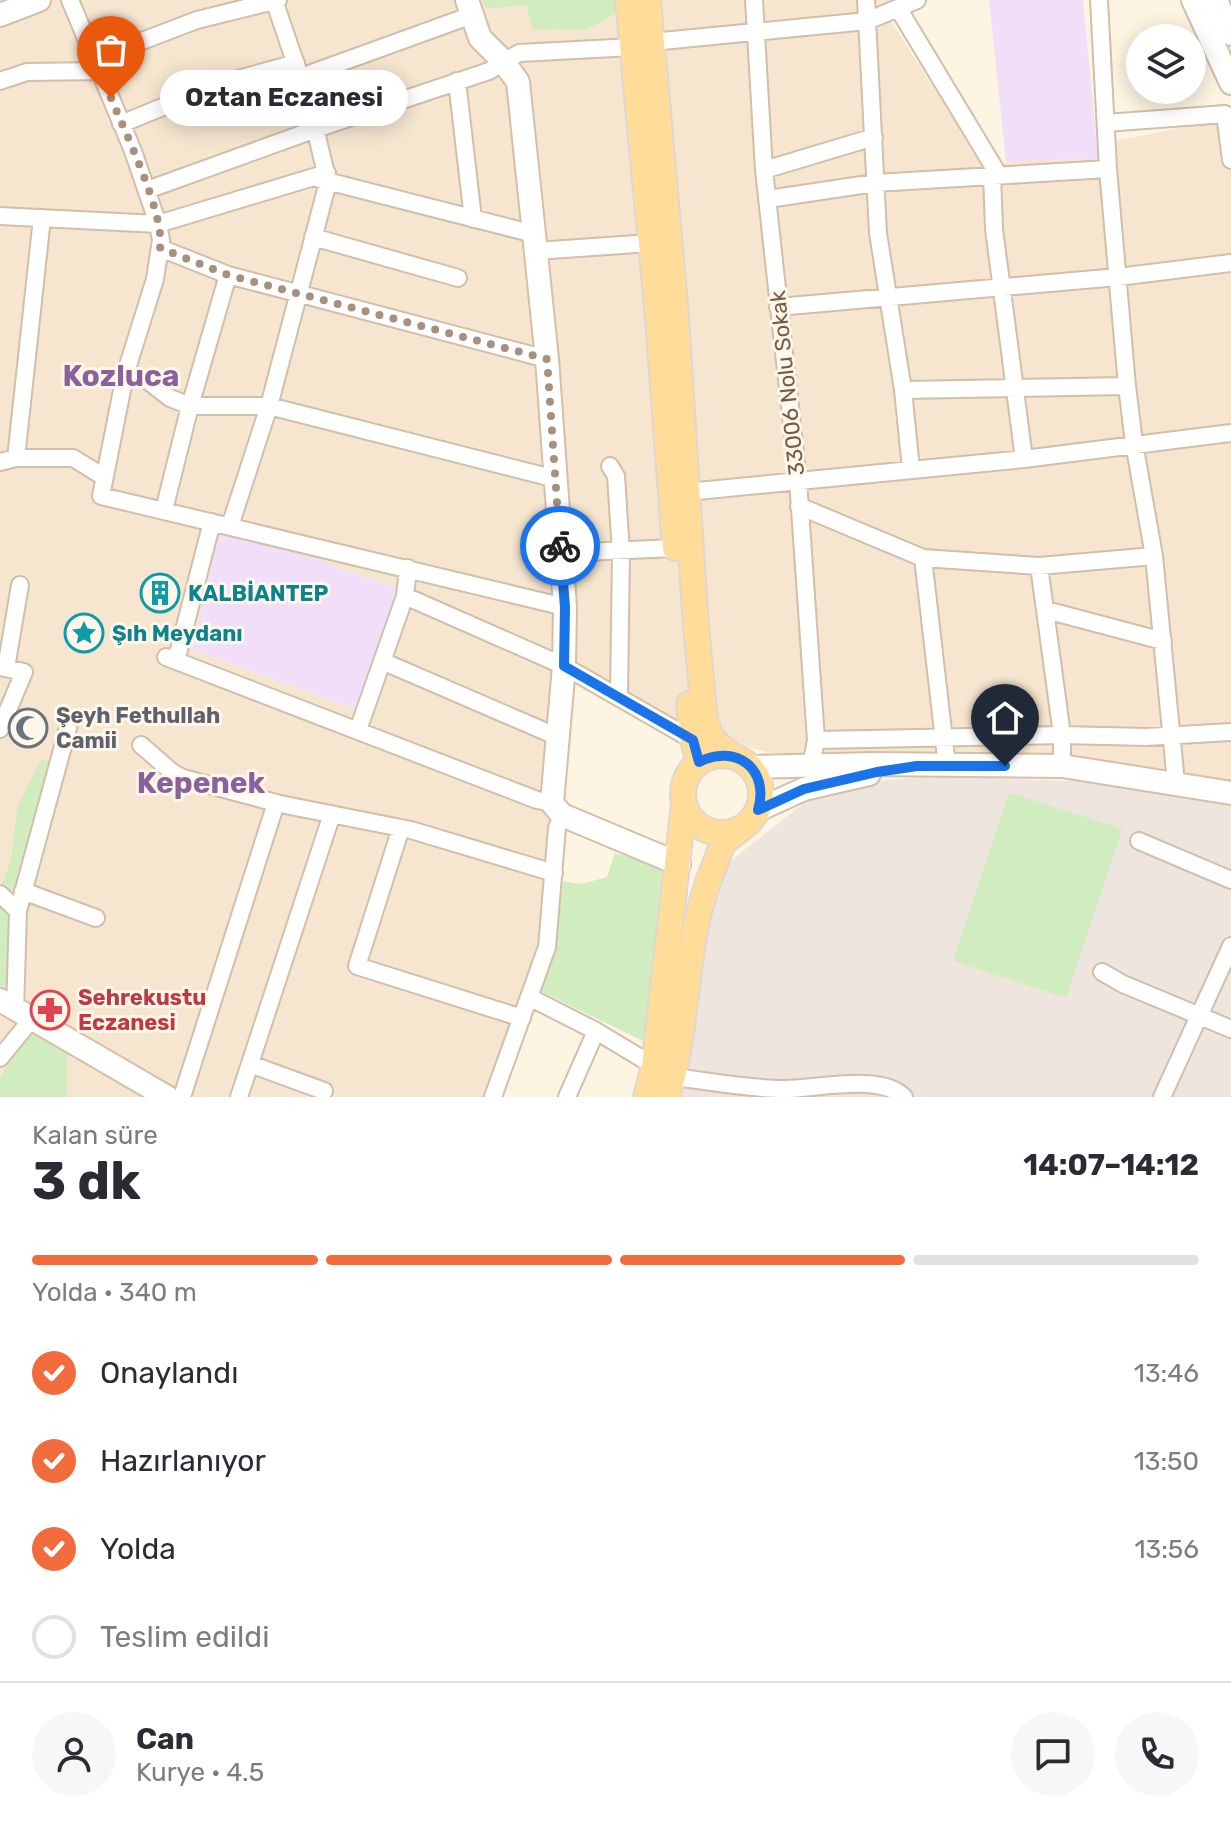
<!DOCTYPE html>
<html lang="tr">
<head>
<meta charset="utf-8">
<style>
	:root { --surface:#fff; --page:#f7f7f7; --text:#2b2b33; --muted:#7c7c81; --line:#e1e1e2; --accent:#f26b3d }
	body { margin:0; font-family:Rubik,sans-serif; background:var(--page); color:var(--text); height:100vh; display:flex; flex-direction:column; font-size:30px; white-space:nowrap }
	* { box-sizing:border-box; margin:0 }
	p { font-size:26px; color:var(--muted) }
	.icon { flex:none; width:44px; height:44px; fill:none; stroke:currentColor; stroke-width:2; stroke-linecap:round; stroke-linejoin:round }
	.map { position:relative; height:1097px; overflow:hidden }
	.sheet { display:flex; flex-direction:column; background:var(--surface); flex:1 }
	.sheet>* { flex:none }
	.controls { position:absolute; left:1126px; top:24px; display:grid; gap:16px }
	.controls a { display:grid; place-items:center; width:80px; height:80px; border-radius:50%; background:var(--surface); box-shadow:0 4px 20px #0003; font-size:40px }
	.pin { position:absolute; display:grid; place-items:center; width:68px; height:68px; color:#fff; margin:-82px -34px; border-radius:50% 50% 50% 0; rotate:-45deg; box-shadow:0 0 8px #0007 }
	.pin .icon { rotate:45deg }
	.courier { position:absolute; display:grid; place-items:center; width:80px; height:80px; margin:-40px; border:6px solid #1a73e8; border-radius:50%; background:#fff; color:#222; box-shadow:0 2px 10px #0007 }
	.bubble { position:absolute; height:56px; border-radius:28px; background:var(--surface); box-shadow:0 4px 20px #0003; font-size:26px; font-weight:700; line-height:56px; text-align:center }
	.overview em { font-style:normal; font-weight:700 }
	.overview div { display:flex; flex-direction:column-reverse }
	.overview { display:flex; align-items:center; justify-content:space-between; height:136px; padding:0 32px }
	h1 { font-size:52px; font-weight:700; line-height:60px }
	.bar { display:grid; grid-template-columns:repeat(4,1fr); gap:12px 8px; align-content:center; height:96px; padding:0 32px }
	.bar i { height:10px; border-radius:6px; background:var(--line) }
	.bar .current { background:var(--accent) }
	.bar p { grid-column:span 4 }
	.line { display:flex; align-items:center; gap:20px; padding:0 32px; border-top:2px solid var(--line) }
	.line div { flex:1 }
	.round { display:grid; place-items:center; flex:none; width:84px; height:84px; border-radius:42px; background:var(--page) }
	ol { padding:0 32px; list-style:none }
	li { display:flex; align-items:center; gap:24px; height:88px }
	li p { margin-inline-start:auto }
	li .icon { padding:8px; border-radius:50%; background:var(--accent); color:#fff; stroke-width:4 }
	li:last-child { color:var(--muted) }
	li i { width:44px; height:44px; border:4px solid var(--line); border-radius:50% }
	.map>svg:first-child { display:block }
</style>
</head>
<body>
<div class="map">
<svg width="1231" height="1097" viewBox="0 0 1231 1097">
	<rect width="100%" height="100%" fill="#fef4e2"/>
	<!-- residential -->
	<path fill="#f6e6d0" d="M0,0H911L884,11L985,167L1226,119L1231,125V787L771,753L662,725L560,675L554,919L498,1097H0Z"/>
	<!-- industrial -->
	<path fill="#ede5de" d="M934,776L1231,787V1097H669L709,878L825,786Z"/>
	<!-- education -->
	<path fill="#f1dffa" d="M989,0H1083L1098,158L1006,162Z
		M219,533L282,548L397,588L356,709L192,649Z"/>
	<!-- green -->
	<path fill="#d1edc0" d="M483,0H622L623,9L586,30L532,29L526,5L485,9Z
		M41,760L52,762L10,918L7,991L0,985V890L11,859L17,808Z
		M1009,792L1122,829L1066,998L953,961Z
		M615,853L670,869L649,1044L538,990L555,947L563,881L581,884L607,877Z
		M31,1029L67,1043V1097H0V1077Z"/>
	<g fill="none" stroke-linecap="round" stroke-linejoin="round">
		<!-- street casing -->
		<g stroke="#d2beaa" stroke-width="20">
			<path id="street" d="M70,0L133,151L158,224L161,240L155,279L125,375L101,496L565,607
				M754,0L764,170L798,480L816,740L811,766
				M866,0L878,233L903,390L911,469
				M1099,0L1108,169L1127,386L1134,443L1154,556L1176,783
				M898,8L998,174
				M652,42L867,21L917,0
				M95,59L197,20L278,0
				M301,77L472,15
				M0,81L27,72L100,71
				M457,81L473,219
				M1106,123L1225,114L1231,160
				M121,124L216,85L296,63
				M764,170L874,137
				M992,175L994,229L1024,459
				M319,179L534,234
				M147,190L316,129L489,71L519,53L633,47
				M768,199L875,183L1108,169
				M0,216L158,224L327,173
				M313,237L458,278
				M160,248L228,275L547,359
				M536,251L651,243
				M778,307L1118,277L1231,263
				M125,375L147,380L170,398L190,406H269L556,479
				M903,390L1127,386
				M16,458L42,218
				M0,462L16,458H73L104,477
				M610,466L616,476L621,552L619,696
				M687,492L1024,459L1231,433
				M799,506L923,558L1039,566L1154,556
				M164,510L190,406L228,275
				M230,526L269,406L328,182L309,103L274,0
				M561,553L675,548
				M923,558L947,766
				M1039,566L1062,735V766
				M405,596L564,666L693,740
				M1046,610L1163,641
				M166,657L537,800L552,803
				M176,661L212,522
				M382,661L558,737
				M0,667L24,672L0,729
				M6,668L20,585
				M358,730L405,596L408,568
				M816,740L1062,735L1146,737L1231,732
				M141,745L172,772L183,778L280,804L411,830L554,873
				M401,828L357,966L522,1018
				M1139,841L1231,880
				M23,891L96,918
				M0,894L18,911
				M1102,972L1123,984L1231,1029
				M529,997L596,1031L654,1066
				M15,1011L18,911L68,728
				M0,1058L31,1020
				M250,1064L324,1091
				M673,1077C709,1081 748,1089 784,1089C816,1089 881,1073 904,1097
				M182,1097L276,803
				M239,1097L332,814
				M493,1097L547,947L557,828L562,815
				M567,1097L596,1031
				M1162,1097L1231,946"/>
		</g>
		<!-- secondary casing -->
		<g stroke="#d6bea8" stroke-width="26">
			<path id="secondary" d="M467,0L480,38L503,61L518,82L534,234L547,359L565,607L564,666L552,803L562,815L679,864
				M1193,0L1231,83
				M1216,0L1231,34
				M0,15L39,0
				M751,767L872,764L1062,766L1231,793
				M758,810L804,789L869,774
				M0,1000L167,1097"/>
		</g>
		<!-- primary casing -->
		<g stroke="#dfd7d3" stroke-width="28">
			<path id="primary" d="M628,0L657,307L675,548
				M648,0L675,304L696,627L705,720L712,739L731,755
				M689,704L693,740L699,762
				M683 794a39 39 0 1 1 78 0a39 39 0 1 1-78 0Z
				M646,1097L654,1066L684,803
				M667,1097C691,1022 682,940 714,867C717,860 719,851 723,844C728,838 736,833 742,828"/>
		</g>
		<!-- street -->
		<use href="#street" stroke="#fff" stroke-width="16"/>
		<!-- secondary -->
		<use href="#secondary" stroke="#fff" stroke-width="22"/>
		<!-- primary -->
		<use href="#primary" stroke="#ffdc98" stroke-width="24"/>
	</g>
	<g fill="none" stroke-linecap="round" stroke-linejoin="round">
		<!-- done -->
		<path stroke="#a7907d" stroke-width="8" stroke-dasharray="0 14.4" d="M111,98C125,132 165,214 160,248L228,275L547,359L560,546"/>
		<!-- route -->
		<path stroke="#1a73e8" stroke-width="10" d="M560,546L565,607L564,666L693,740L699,762C736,743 770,769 758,810L804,789L877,772L917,766H1005"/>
	</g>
	<!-- icons -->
	<defs>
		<g id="building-ring" transform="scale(2)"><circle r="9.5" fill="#fff8ea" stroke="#0f9aa8" stroke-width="1.5"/><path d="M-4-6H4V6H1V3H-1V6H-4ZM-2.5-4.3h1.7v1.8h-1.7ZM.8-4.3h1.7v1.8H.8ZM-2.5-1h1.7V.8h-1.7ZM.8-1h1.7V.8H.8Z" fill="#0f9aa8"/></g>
		<g id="sight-ring" transform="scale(2)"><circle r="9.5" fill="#fff8ea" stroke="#0f9aa8" stroke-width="1.5"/><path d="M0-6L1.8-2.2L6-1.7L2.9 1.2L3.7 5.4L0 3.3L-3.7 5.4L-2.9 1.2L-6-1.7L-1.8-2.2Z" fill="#0f9aa8"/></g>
		<g id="mosque-ring" transform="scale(2)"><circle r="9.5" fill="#fff8ea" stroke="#6b7280" stroke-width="1.5"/><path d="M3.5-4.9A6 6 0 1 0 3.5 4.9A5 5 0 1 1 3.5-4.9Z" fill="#6b7280"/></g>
		<g id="pharmacy-ring" transform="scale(2)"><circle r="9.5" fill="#fff8ea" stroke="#e0444e" stroke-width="1.5"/><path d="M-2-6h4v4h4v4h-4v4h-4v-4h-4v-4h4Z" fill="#e0444e"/></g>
	</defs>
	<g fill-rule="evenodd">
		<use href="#building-ring" x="160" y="593"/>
		<use href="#sight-ring" x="84" y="633"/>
		<use href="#mosque-ring" x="28" y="728"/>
		<use href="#pharmacy-ring" x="50" y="1010"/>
	</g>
	<g text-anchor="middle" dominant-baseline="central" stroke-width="6" stroke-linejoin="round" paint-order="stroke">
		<!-- street labels -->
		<g font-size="22" fill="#785a46" stroke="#fff8ea">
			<text transform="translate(787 383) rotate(-96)">33006 Nolu Sokak</text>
		</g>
		<!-- culture labels -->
		<g font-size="22" font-weight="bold" fill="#0d838f" stroke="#fff8ea" text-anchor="start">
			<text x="188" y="593">KALBİANTEP</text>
			<text x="112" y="633">Şıh Meydanı</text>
		</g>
		<!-- worship labels -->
		<g font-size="22" font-weight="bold" fill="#5b616d" stroke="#fff8ea" text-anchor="start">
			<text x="56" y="715">Şeyh Fethullah<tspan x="56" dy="25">Camii</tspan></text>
		</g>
		<!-- health labels -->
		<g font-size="22" font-weight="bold" fill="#be3a42" stroke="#fff8ea" text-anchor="start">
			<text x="78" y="997">Sehrekustu<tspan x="78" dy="25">Eczanesi</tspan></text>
		</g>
		<!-- district labels -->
		<g font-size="30" font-weight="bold" fill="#8a619c" stroke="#fff8ea">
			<text x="121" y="376">Kozluca</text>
			<text x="201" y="783">Kepenek</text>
		</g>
	</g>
</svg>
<div class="controls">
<a><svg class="icon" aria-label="layers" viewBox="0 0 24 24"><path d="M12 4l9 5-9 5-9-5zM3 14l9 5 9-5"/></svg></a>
</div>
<div class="pin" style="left:111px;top:98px;background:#ea580c"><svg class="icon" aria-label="bag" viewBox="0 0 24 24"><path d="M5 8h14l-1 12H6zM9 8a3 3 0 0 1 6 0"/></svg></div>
<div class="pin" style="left:1005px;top:766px;background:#1f2937"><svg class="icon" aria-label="home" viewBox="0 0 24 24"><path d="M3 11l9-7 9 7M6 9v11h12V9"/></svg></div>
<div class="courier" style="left:560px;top:546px"><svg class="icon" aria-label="bike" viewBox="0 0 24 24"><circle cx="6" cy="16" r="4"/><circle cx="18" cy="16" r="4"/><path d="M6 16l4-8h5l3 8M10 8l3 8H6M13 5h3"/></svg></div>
<div class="bubble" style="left:160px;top:70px;width:248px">Oztan Eczanesi</div>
</div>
<section class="sheet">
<div class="overview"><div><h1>3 dk</h1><p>Kalan süre</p></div><em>14:07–14:12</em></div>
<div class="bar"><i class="current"></i><i class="current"></i><i class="current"></i><i></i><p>Yolda · 340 m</p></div>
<ol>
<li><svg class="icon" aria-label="check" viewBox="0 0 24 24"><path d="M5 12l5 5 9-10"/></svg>Onaylandı<p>13:46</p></li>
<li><svg class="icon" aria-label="check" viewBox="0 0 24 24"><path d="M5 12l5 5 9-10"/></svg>Hazırlanıyor<p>13:50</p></li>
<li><svg class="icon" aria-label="check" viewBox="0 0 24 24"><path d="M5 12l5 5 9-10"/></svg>Yolda<p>13:56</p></li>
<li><i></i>Teslim edildi</li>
</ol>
<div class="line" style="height:144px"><a class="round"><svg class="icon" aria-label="person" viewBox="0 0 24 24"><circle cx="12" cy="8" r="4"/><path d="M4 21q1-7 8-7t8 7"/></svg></a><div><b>Can</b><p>Kurye · 4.5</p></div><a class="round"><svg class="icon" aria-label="chat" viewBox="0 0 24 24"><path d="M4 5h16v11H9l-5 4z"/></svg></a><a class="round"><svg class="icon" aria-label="phone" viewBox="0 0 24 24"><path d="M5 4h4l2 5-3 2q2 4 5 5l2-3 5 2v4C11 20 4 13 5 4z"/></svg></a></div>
</section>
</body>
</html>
